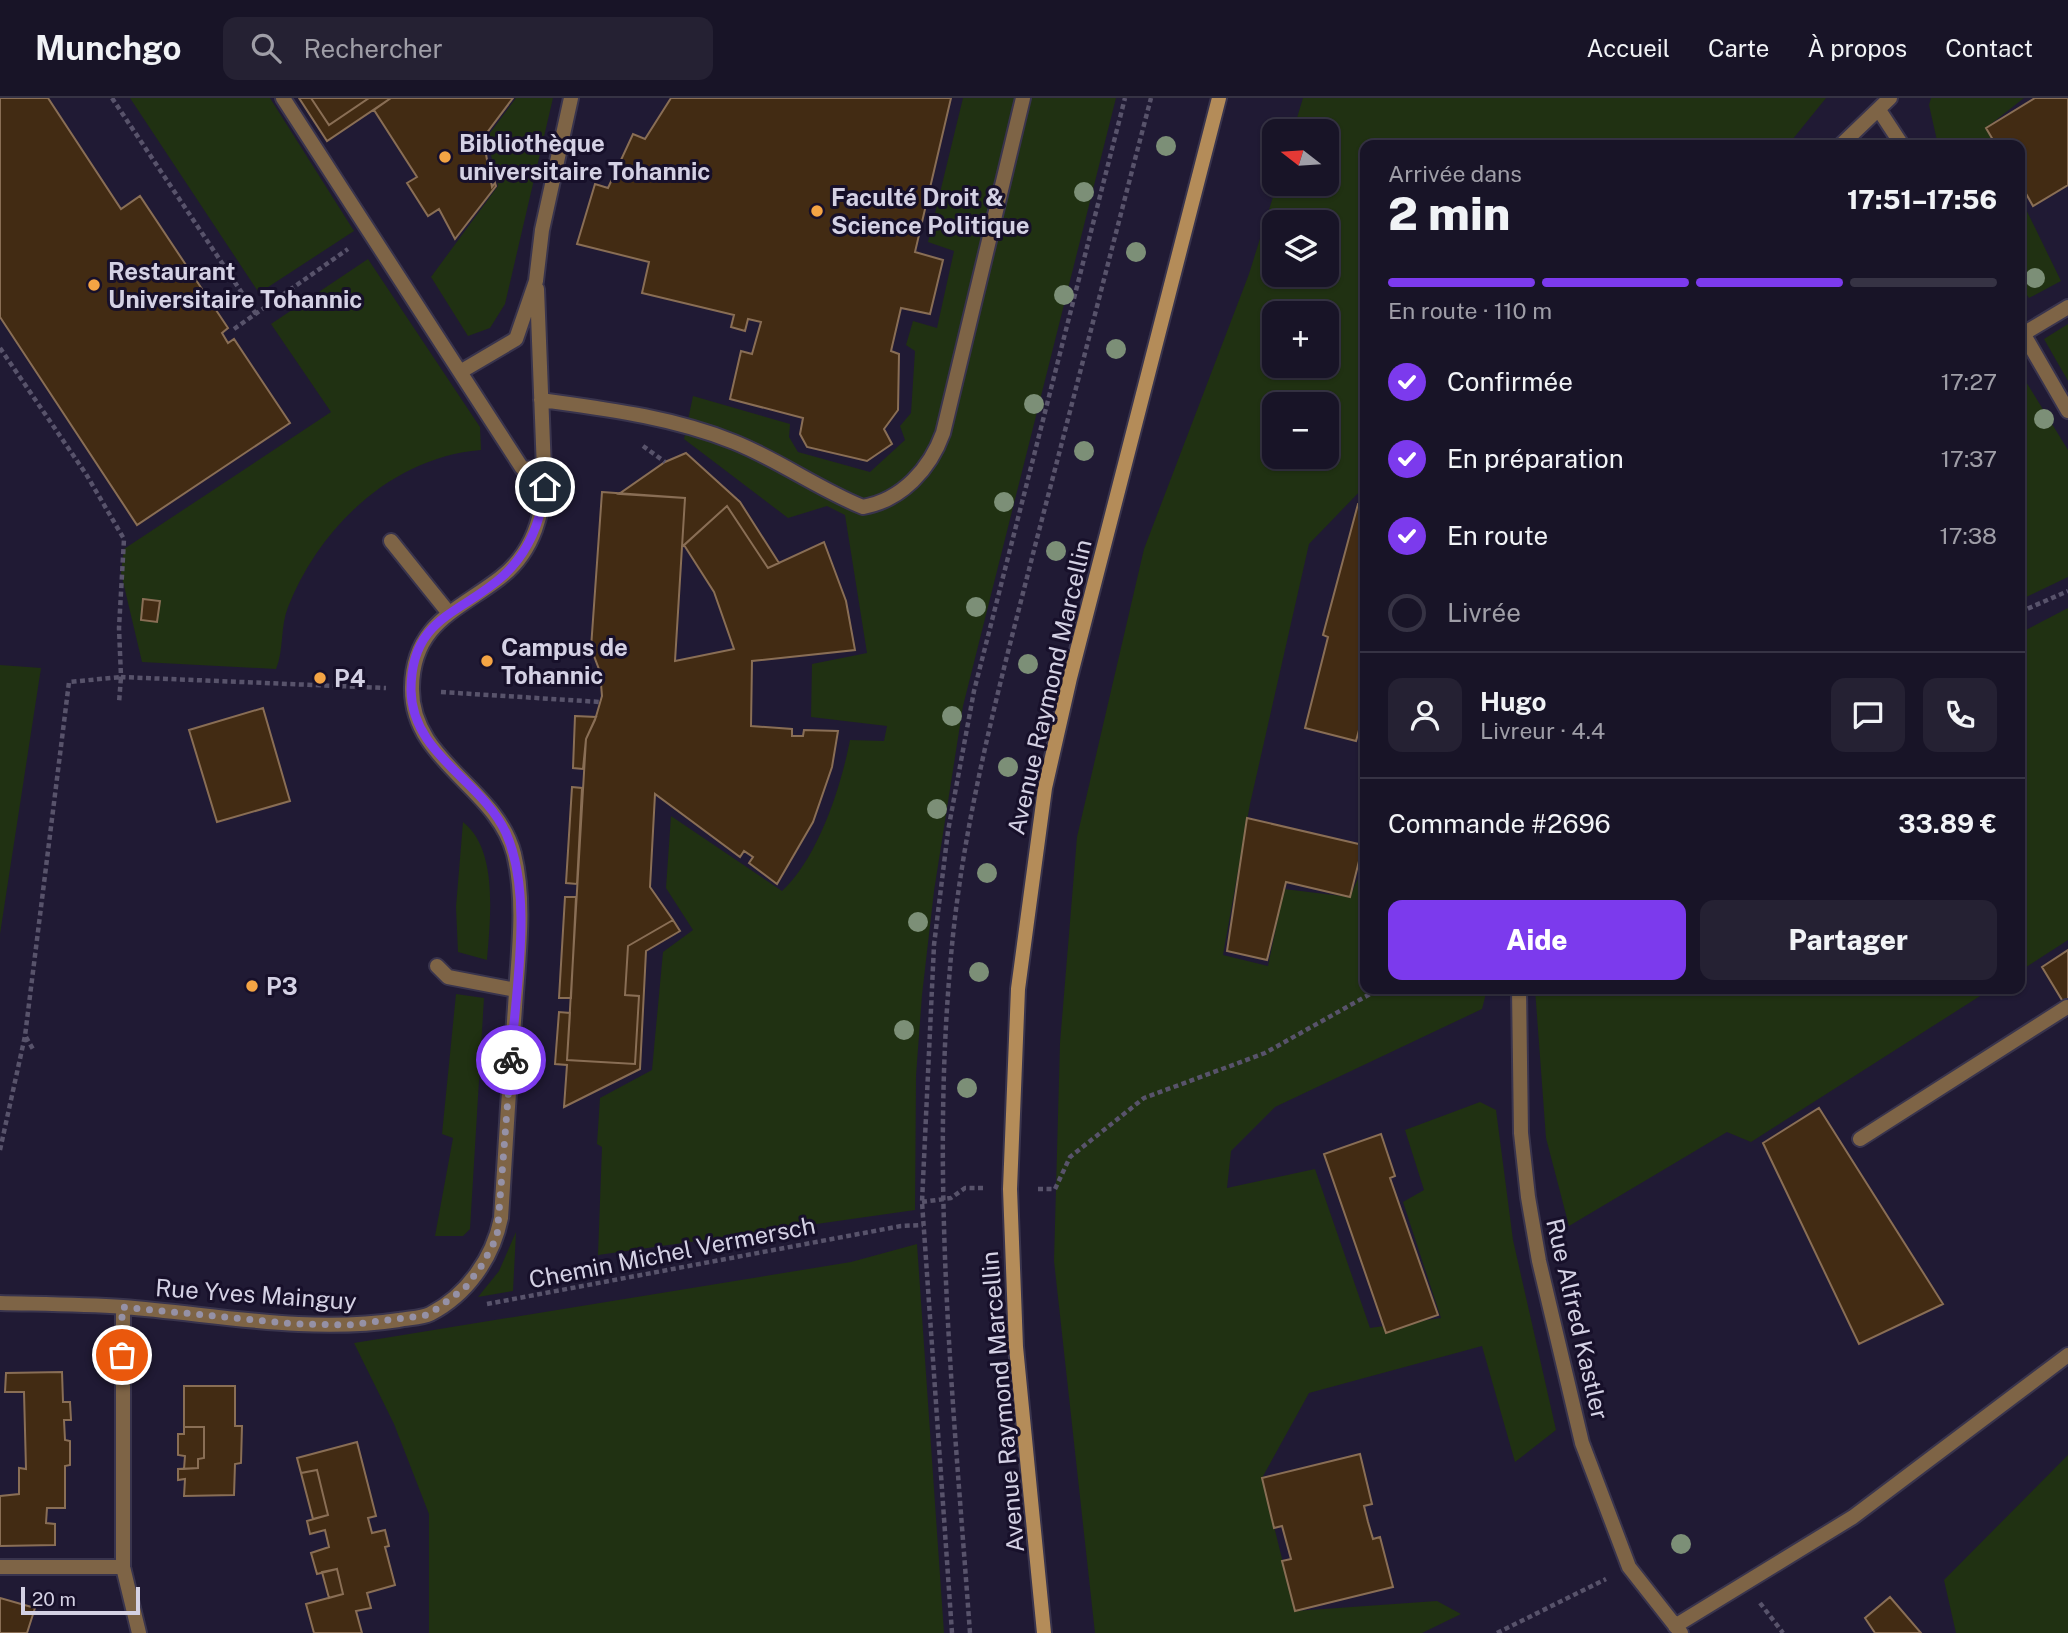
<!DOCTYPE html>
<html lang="fr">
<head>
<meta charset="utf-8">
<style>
	:root { --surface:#181427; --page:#252133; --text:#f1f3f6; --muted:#9f9ea7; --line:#363344; --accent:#7c3aed }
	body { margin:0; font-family:"Public Sans",sans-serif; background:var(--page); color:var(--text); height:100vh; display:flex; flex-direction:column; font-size:26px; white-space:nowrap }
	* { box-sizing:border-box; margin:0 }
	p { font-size:23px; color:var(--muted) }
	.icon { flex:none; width:38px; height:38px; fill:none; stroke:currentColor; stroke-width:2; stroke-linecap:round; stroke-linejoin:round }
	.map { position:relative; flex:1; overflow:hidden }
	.panel { position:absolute; left:1360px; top:42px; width:665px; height:854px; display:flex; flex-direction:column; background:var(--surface); border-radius:14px; box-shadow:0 2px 5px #0004,0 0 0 2px var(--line) }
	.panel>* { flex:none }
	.needle { width:46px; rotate:287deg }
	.controls { position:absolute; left:1262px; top:21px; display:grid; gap:14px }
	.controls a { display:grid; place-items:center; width:77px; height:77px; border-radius:14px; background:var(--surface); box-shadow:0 2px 5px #0004,0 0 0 2px var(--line); font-size:35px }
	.scale { position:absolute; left:21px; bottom:18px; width:119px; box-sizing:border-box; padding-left:7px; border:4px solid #d4d1e4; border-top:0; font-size:19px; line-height:24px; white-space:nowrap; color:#d4d1e4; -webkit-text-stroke:5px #17102a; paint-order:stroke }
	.pin { position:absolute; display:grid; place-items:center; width:60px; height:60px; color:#fff; margin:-30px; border:4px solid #fff; border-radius:50%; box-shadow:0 2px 7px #0007 }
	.courier { position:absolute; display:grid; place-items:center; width:70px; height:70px; margin:-35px; border:5px solid #7c3aed; border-radius:50%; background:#fff; color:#222; box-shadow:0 2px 9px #0007 }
	.headline em { font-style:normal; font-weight:800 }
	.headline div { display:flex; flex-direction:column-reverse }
	.headline { display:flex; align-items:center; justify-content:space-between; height:119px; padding:0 28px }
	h1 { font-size:46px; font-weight:800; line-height:52px }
	.bar { display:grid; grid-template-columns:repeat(4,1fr); gap:10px 7px; align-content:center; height:84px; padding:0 28px }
	.bar i { height:9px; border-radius:5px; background:var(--line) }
	.bar .active { background:var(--accent) }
	.bar p { grid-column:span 4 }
	.line { display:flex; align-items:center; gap:18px; padding:0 28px; border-top:2px solid var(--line) }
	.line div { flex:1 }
	.round { display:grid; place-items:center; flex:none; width:74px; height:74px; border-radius:14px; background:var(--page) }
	ol { padding:0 28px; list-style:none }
	li { display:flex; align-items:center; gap:21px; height:77px }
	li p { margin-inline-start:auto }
	li .icon { padding:7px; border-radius:50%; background:var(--accent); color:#fff; stroke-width:4 }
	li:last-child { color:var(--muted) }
	li i { width:38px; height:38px; border:4px solid var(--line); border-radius:50% }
	.primary-button { display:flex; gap:14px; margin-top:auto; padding:14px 28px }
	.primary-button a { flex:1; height:80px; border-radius:14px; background:var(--accent); color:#fff; font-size:28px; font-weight:800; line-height:80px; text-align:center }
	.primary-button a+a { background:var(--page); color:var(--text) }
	header { display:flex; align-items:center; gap:42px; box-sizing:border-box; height:98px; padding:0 35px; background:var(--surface); border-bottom:2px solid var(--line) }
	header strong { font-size:33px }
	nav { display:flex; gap:38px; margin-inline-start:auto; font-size:24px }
	.search { width:490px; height:63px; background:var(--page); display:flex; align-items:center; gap:18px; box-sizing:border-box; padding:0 24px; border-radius:14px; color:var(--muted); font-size:26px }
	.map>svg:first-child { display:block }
</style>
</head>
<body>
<header>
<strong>Munchgo</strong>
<div class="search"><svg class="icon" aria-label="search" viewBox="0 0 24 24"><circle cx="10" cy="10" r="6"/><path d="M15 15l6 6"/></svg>Rechercher</div>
<nav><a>Accueil</a><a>Carte</a><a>À propos</a><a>Contact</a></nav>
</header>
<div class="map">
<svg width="2068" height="1535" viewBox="0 0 2068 1535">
	<rect width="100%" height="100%" fill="#201a34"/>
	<!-- green -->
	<path fill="#203112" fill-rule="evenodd" d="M130,0H270L354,133L259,195Z
		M516,0H553L505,206L490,230L468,238L431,179L498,88L487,39Z
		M963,0H1116L963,608L934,793L922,897L916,978L915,1112L598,1157L602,1049L597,1046L600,1000L652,972L663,854L693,832L666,790L671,718L782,793C818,760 841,689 850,642L884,643L887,628L811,619L812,566L867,555L845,417L827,408L788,420L684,341L693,298L790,326L789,339L798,354L870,374L905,342L900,328L911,315L915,253L906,247L913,223L937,230L954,153L928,144Z
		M1303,0H1826L1788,47H1365V388L1309,446L1250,706L1223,857L1268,868L1284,791L1350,799L1365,764V891H1487L1482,911L1275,1009L1231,1053L1227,1090L1315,1071L1370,1230L1441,1220L1403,1104L1424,1092L1405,1032L1480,1004L1496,1012L1513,1142L1556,1332L1515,1364L1482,1248L1309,1295L1262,1380L1295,1513L1437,1503L1461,1516L1422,1535H1095L1054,1163L1060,945L1077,739L1144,451L1249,176L1277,86H1326V33H1293ZM1274,124H1326V177H1274ZM1274,215H1326V268H1274ZM1274,306H1326V359H1274Z
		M1931,0H2024L1986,30L1994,47H1938L1929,7Z
		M2020,99L2061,183L2029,200L2020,187Z
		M368,161L480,329L481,352C393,359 320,428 288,509C280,529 284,552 276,571L142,564L121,475L124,451L331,314L271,226Z
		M2068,226V283L2044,241Z
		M2020,274L2068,352V479L2020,502Z
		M2068,510V842L2020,873V535Z
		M0,567L41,570L0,836Z
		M463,724C499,752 490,822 487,862L458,854L456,809Z
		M1535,891H1991L1751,1044L1727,1034L1569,1128L1546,1040Z
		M456,896L484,900L470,1131L463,1138H435L453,1040L442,1036Z
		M516,1134L513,1193L478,1199L499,1173Z
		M917,1146L944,1535H429V1416L394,1326L354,1245L851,1164Z
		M2068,1357V1535H1956L1944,1482Z"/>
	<!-- building -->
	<path fill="#422b13" stroke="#896e55" stroke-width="2" d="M0,0H48L121,111L140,98L228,230L222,235L228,245L234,241L290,325L137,427L0,219Z
		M299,0H311L329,27L369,0H391L327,43Z
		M311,0H369L329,27Z
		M391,0H513L483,40L492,89L495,85L496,88L455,141L439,111L428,118L407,85L417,79L374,12Z
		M671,0H951L915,154L943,162L930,216L901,210L891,253L899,256L898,312L884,331L892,346L867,363L807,349L800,336L803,320L730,301L741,253L752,256L761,224L748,221L745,233L731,229L734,217L642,195L649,164L577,146L595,86L608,90L633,36L645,41Z
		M2035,0H2068V87L2033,108L2020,85V47H1996L1986,30Z
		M686,355L740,404L779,465L768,470L727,408L682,449L685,400L619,396L665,364Z
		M602,394L685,400L675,563L734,551L714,494L684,447L727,408L768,470L824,444L846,503L855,552L752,563L751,628L792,631V638H803L804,632L838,633L832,669L813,724L777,786L749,765L753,759L744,753L740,759L655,696L650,789L673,822L628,848L625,897L639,898L635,966L567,962L586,641L595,622L602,598L600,574L591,550Z
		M1358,406L1365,407V610L1356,643L1305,630L1328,539L1323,537Z
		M143,501L160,503L157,524L141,522Z
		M263,610L290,703L217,724L189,632Z
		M575,618L596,619L586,641L583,671L573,670Z
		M572,689L582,690L577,786L566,785Z
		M1247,720L1363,747L1350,799L1286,784L1267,862L1227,853Z
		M565,799H576L571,900H559Z
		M673,822L680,833L646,853L640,971L564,1009L567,967L555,966L559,914L570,915L567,962L635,966L639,898L625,897L628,848Z
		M2068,852V912L2042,869Z
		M1819,1010L1943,1206L1859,1246L1763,1045Z
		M1381,1036L1395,1078L1390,1080L1438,1217L1386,1235L1324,1056Z
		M62,1274L63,1304H70L71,1322H64L65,1342L70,1343V1367L65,1368V1410H47L46,1425L55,1426V1447L0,1448V1398L19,1396V1370L26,1371L24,1294H5L6,1275Z
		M184,1288H235V1328H242L241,1365L235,1366L234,1397L184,1398L185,1381L178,1382V1371L198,1370V1361L204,1360V1329H184Z
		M184,1329H204V1360L198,1361V1370L184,1371L185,1358L178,1357V1336H184Z
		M357,1344L376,1418L368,1420L372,1435L385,1432L389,1448L385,1449L395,1487L367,1495L371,1510L356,1513L362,1535H314L306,1506L343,1496L337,1471L317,1476L311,1455L329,1449L325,1432L310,1436L307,1423L328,1417L317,1372L301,1375L297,1360Z
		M1360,1356L1372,1406L1364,1408L1368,1424L1373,1441L1380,1439L1393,1489L1295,1513L1282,1463L1291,1461L1282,1428L1274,1430L1262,1380Z
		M317,1372L328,1417L313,1421L301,1375Z
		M337,1471L343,1496L329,1500L322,1474Z
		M1890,1499L1921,1535H1875L1865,1520Z
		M0,1500L35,1510L27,1535H0Z"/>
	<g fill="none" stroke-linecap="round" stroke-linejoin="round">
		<!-- service casing -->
		<g stroke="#39344d" stroke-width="18">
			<path id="service" d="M283,0L460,274L516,241L536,183L542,132L571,0
				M2023,236L2068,209
				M460,274L522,370L544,372L537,191
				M541,302C606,311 672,319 734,344C779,362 818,391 863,409C902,402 930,371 943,335L1023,0
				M391,443L448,514
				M437,868L448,879L516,892
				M1860,1041L2067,909"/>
		</g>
		<!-- minor casing -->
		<g stroke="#39344d" stroke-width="18">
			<path id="minor" d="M1879,12L1902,47
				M1841,47L1890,0
				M2020,230L2068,313
				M1519,891L1521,1035L1528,1099L1539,1163L1582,1345L1629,1469L1681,1535
				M0,1205C41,1206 82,1206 123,1209C214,1216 307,1236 399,1222C409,1220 422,1220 430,1216C467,1197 493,1160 501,1120C505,1050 510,979 515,909C518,859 526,805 514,756C497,689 410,663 412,589C413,526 457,513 500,480C534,454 545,413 544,372
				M123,1209V1469L139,1535
				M0,1469H123
				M1675,1528L1853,1419L2068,1257"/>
		</g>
		<!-- secondary casing -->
		<g stroke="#39344d" stroke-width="18">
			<path id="secondary" d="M1044,1535L1016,1249L1010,1091L1018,891L1045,690L1070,580L1219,0"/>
		</g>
		<!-- path -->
		<path stroke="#58536b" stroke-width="4.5" stroke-dasharray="5 3.5" stroke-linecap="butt" d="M112,0L256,216
			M234,231L348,151
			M0,250L86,376L124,441L119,530L121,579L386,590
			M643,348L665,364
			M2020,514L2068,493
			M441,594L600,604
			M26,939L34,953
			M0,1052L25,938L69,584L121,579L119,605
			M1038,1091H1055L1070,1059L1144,1000L1265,955L1379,891
			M922,1104L951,1100L965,1090H984
			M487,1206L901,1128L923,1127
			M1760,1505L1783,1535
			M952,1535L922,1104L934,847L948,733L974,593L1125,0
			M970,1535C954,1314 931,1092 950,870C961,727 1000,586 1035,448C1074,299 1112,149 1151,0
			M1497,1535L1606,1481"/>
		<!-- service -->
		<use href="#service" stroke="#7e6446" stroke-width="14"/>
		<!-- minor -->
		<use href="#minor" stroke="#7e6446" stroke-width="14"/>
		<!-- secondary -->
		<use href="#secondary" stroke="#b48c59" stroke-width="14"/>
	</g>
	<!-- trees -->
	<g fill="#7c8f77">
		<circle cx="1166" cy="48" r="10"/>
		<circle cx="1084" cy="94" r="10"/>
		<circle cx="1136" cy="154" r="10"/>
		<circle cx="2035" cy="180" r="10"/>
		<circle cx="1064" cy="197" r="10"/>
		<circle cx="1116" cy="251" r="10"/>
		<circle cx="1034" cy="306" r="10"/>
		<circle cx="2044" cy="321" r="10"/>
		<circle cx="1084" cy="353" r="10"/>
		<circle cx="1004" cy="404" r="10"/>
		<circle cx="1056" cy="453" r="10"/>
		<circle cx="976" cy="509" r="10"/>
		<circle cx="1028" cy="566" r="10"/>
		<circle cx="952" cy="618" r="10"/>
		<circle cx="1008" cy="669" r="10"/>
		<circle cx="937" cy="711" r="10"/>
		<circle cx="987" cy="775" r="10"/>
		<circle cx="918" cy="824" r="10"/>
		<circle cx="979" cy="874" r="10"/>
		<circle cx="904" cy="932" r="10"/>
		<circle cx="967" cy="990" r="10"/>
		<circle cx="1681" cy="1446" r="10"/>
	</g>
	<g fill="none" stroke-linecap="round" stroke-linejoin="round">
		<!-- done -->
		<path stroke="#9591a6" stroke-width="7" stroke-dasharray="0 12.6" d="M122,1257V1209L296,1226L348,1227L428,1217L465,1190L482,1167L497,1139L511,962"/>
		<!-- route -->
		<path stroke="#7c3aed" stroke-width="9" d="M511,962C515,894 534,798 506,735C481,681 412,657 411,592C411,519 461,516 503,478C529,454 541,424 545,389"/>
	</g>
	<!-- markers -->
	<g fill="#f4a444" stroke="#17102a" stroke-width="2.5">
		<circle cx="445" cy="59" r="7"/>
		<circle cx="817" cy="113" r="7"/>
		<circle cx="94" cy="187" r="7"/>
		<circle cx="487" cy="563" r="7"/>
		<circle cx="320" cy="580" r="7"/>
		<circle cx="252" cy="888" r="7"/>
	</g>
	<g text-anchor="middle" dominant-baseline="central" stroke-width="6" stroke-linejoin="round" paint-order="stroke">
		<!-- poi labels -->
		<g font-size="24" font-weight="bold" fill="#d4d1e4" stroke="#17102a" text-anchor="start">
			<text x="459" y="45">Bibliothèque<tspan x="459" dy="28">universitaire Tohannic</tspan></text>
			<text x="831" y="99">Faculté Droit &amp;<tspan x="831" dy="28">Science Politique</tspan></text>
			<text x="108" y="173">Restaurant<tspan x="108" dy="28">Universitaire Tohannic</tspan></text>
			<text x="501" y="549">Campus de<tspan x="501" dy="28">Tohannic</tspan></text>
			<text x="334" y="580">P4</text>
			<text x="266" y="888">P3</text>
		</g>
		<!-- street labels -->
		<g font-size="24" fill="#d4d1e4" stroke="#17102a">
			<text transform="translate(1049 589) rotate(-77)">Avenue Raymond Marcellin</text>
			<text transform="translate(672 1154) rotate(-11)">Chemin Michel Vermersch</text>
			<text transform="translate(256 1196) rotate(4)">Rue Yves Mainguy</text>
			<text transform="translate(1578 1221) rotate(77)">Rue Alfred Kastler</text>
			<text transform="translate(1002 1304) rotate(-95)">Avenue Raymond Marcellin</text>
		</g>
	</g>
</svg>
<div class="controls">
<a><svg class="needle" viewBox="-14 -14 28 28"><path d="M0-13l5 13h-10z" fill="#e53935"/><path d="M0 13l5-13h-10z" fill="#9f9ea7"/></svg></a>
<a><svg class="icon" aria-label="layers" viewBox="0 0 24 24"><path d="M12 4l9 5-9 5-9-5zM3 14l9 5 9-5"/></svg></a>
<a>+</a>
<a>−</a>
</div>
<div class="scale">20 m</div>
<div class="pin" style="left:122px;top:1257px;background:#ea580c"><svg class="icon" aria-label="bag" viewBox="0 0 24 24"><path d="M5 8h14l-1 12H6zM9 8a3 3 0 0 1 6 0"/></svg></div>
<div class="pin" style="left:545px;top:389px;background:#1f2937"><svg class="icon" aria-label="home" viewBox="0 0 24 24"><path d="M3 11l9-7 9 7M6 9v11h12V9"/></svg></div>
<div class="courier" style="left:511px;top:962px"><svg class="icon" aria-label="bike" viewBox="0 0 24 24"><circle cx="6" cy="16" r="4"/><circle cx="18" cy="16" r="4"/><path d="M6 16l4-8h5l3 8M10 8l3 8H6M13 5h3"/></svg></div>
<section class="panel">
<div class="headline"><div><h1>2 min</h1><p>Arrivée dans</p></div><em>17:51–17:56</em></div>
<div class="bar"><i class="active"></i><i class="active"></i><i class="active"></i><i></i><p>En route · 110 m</p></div>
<ol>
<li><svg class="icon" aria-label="check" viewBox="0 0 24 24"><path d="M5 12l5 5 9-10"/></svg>Confirmée<p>17:27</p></li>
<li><svg class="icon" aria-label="check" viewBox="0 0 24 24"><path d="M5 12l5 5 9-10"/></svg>En préparation<p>17:37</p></li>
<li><svg class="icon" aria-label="check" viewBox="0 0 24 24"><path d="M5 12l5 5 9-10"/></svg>En route<p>17:38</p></li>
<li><i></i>Livrée</li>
</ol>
<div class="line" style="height:126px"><a class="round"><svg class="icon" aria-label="person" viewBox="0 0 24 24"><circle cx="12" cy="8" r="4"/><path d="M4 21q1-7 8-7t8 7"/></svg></a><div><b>Hugo</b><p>Livreur · 4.4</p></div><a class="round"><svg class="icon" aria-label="chat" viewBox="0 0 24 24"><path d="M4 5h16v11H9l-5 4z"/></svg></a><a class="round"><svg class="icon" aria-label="phone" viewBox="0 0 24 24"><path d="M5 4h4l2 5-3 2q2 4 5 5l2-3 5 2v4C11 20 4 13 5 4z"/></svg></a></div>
<div class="line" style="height:91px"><div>Commande #2696</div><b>33.89 €</b></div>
<div class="primary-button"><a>Aide</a><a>Partager</a></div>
</section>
</div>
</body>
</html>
